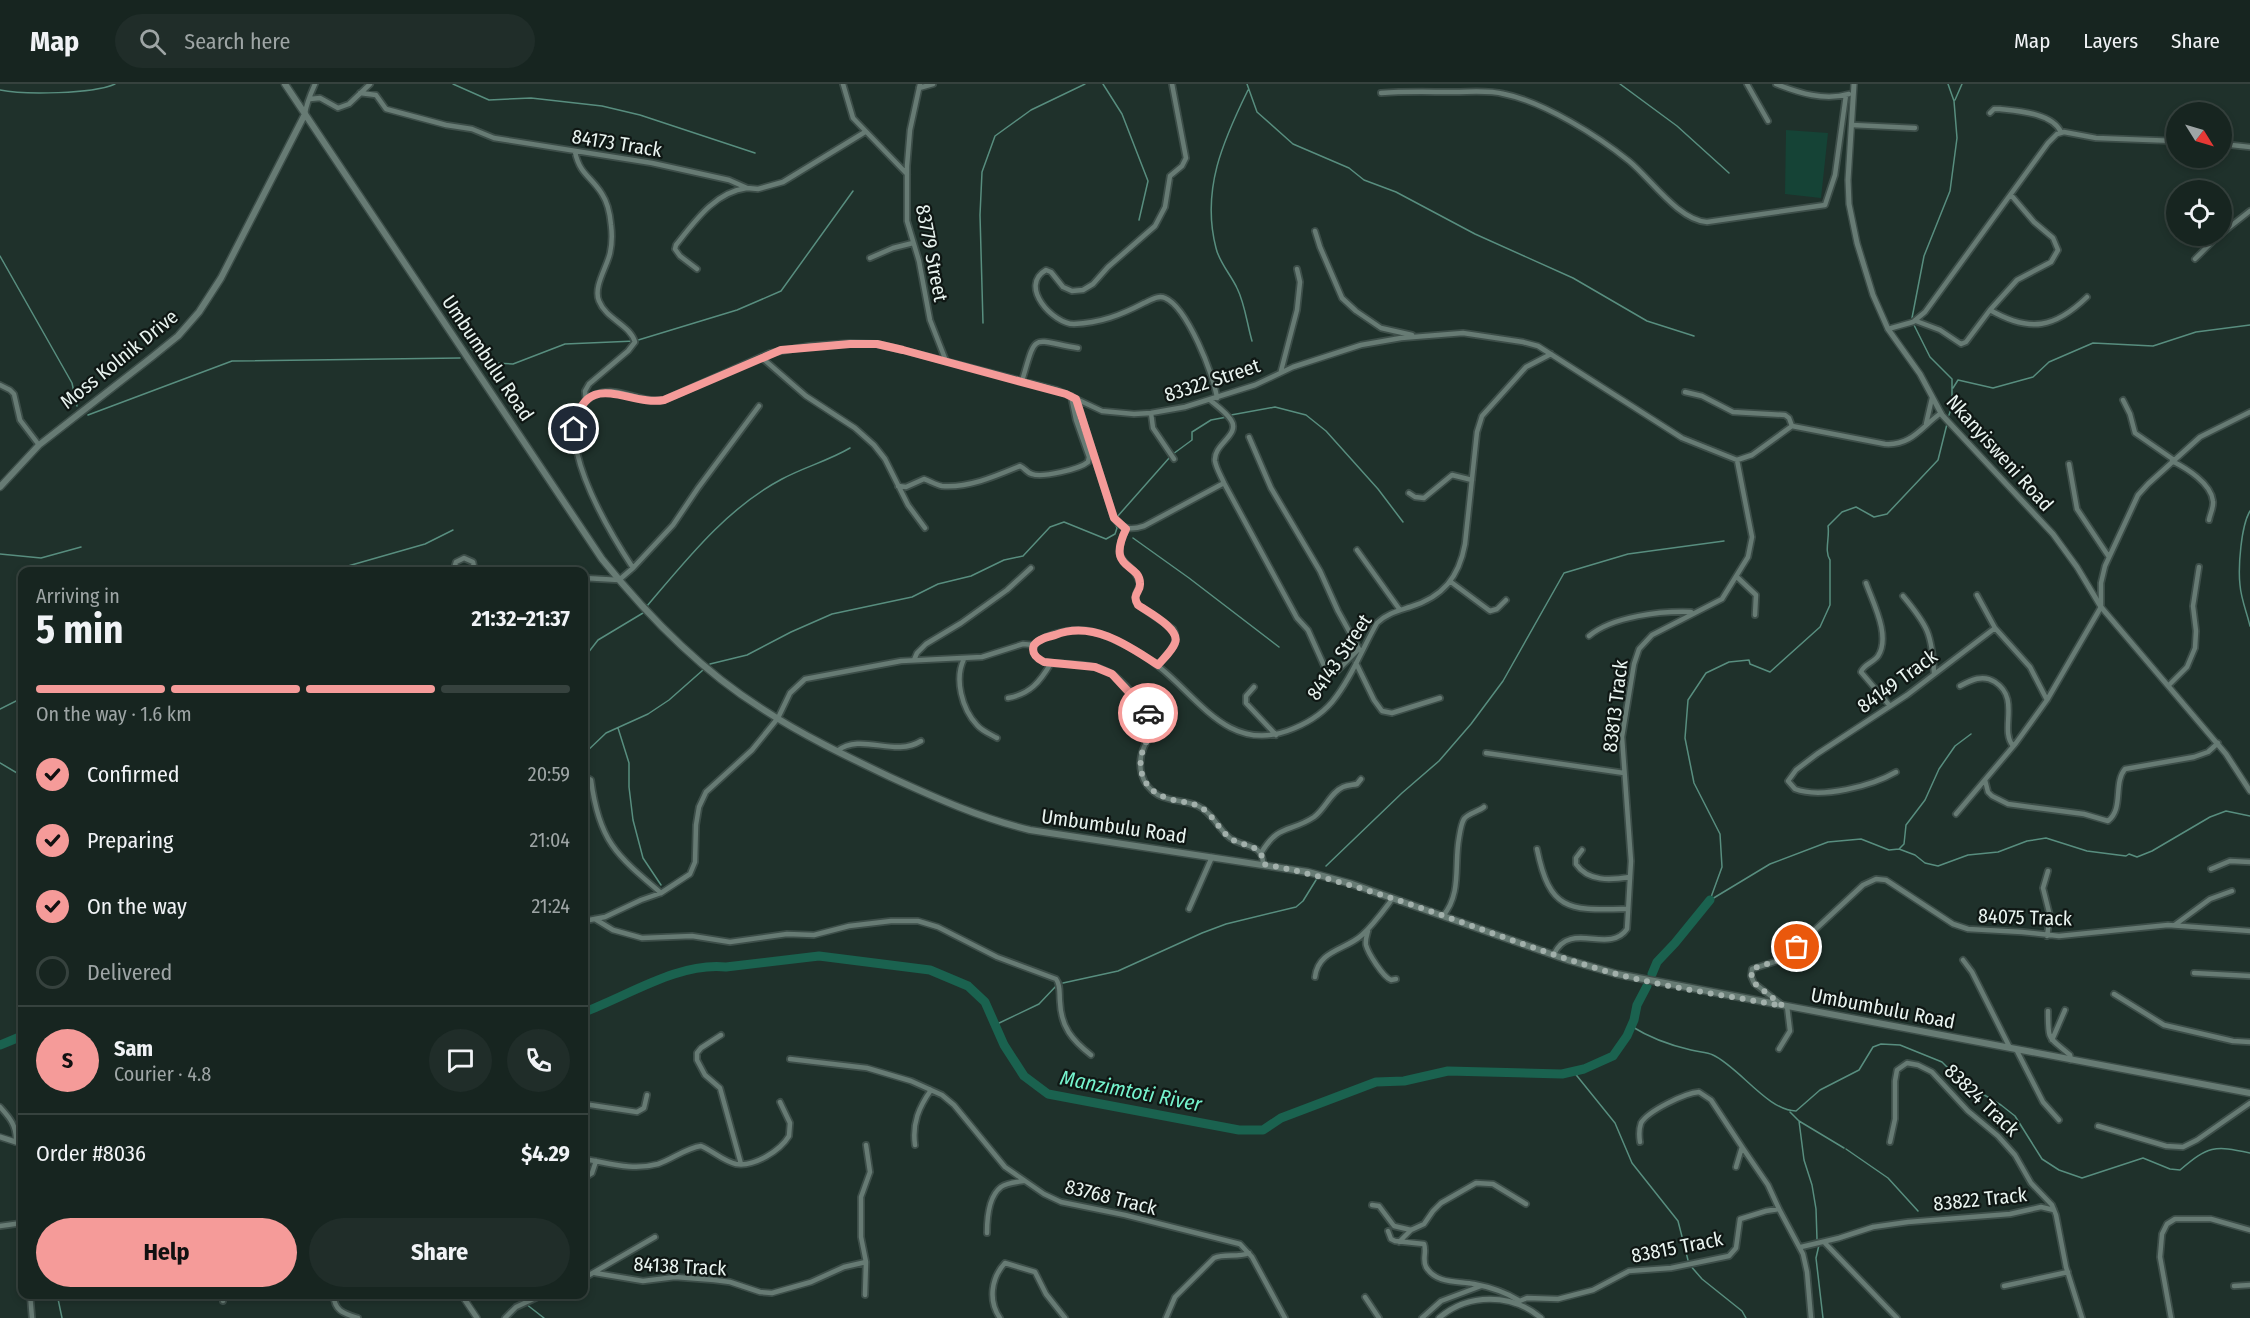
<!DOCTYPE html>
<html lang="en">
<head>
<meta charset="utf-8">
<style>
	:root { --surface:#172520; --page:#202d29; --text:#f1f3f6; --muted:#9ea5a5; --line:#36423e; --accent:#f59b99 }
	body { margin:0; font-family:"Fira Sans Condensed",sans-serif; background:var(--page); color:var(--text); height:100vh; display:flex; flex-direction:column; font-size:22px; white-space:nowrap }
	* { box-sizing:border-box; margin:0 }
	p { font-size:20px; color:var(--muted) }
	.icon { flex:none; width:33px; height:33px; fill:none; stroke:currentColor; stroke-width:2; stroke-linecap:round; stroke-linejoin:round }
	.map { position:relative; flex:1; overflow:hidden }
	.details { position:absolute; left:18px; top:483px; width:570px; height:732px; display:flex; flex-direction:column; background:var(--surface); border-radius:12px; box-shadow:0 3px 9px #0003,0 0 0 2px var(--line) }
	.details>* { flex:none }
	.needle { width:39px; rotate:127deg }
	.fabs { position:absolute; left:2166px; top:18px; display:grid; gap:12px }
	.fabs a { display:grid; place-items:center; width:66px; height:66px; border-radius:50%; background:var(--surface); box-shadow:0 3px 9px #0003,0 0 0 2px var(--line); font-size:30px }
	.pin { position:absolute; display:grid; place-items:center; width:51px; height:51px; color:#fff; margin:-26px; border:3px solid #fff; border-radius:50%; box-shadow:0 2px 6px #0007 }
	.courier { position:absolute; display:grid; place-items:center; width:60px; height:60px; margin:-30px; border:4px solid #f59b99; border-radius:50%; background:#fff; color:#222; box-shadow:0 2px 8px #0007 }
	.head em { font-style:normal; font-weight:700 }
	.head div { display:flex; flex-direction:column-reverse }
	.head { display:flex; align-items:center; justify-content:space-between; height:102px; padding:0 18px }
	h1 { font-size:39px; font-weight:700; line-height:45px }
	.bar { display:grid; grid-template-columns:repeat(4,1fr); gap:9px 6px; align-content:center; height:72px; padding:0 18px }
	.bar i { height:8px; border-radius:4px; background:var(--line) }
	.bar .selected { background:var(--accent) }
	.bar p { grid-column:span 4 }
	.line { display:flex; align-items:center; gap:15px; padding:0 18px; border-top:2px solid var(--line) }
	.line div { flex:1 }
	.round { display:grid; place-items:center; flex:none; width:63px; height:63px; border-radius:32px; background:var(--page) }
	ol { padding:0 18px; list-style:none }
	li { display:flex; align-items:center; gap:18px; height:66px }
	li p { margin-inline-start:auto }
	li .icon { padding:6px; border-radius:50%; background:var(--accent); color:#111; stroke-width:4 }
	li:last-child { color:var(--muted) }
	li i { width:33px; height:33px; border:3px solid var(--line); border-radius:50% }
	.button { display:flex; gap:12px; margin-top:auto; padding:12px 18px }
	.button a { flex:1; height:69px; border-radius:36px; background:var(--accent); color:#111; font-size:24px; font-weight:700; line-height:69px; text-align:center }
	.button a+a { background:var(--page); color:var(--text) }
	header { display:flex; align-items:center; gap:36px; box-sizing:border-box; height:84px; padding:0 30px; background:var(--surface); border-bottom:2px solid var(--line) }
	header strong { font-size:28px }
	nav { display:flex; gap:33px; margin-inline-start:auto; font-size:21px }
	.search { width:420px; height:54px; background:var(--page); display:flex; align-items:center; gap:15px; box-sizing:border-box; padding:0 21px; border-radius:33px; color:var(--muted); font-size:22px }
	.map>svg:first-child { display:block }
</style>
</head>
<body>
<header>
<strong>Map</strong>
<div class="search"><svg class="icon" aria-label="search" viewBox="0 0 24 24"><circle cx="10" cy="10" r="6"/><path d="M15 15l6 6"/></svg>Search here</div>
<nav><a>Map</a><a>Layers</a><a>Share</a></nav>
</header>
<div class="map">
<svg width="2250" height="1234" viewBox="0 0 2250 1234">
	<rect width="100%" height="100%" fill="#1f312b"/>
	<!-- green -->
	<path fill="#154336" d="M1786,46L1828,49L1821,114L1785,110Z"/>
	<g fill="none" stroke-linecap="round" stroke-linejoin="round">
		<!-- stream -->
		<path stroke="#588e7f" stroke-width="1.5" d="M453,0L489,16L531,14L602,22L640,31L755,69
			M1103,0L1122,30L1148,97L1139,136
			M1247,0L1257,28L1293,60L1349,84L1364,96L1396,108L1475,150L1573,194L1647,237L1694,252
			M1620,0L1677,42L1729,89
			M0,6C24,11 93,10 115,0
			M1248,6C1223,57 1201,106 1216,164C1219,178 1231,191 1237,204C1245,220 1247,240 1252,257
			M1955,16L1962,0
			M0,172L72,299L77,322
			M1912,234L1924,172L1950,107L1957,54L1954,17L1948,0
			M983,239L980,131L982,88L995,52L1031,26L1085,0
			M1914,241L1930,273L1952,295V322L1949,331
			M471,265L493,279L513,280L565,260L635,257L737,226L781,207L853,107
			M1953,304L1958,296L1993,304L2033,293L2049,278L2093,259L2153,262L2196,248L2250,241
			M88,331L232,277L460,274
			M1231,331L1275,323L1306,331L1326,347L1378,405L1403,438
			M1173,370L1192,356V348L1211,336L1227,333
			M2250,427C2241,442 2238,483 2240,501C2241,515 2247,529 2250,542
			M1117,433L1170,373
			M1133,454L1189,494L1279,563
			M0,470L41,474L81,463
			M327,488L425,460L453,446
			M647,522C687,475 727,424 782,395C804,383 828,377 850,364
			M584,574L598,556L643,529
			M710,580L747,571L791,548L832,530L912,513L938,500L971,492L1004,476L1023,472L1050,443L1064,438L1106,455L1115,450L1117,444L1115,439
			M0,625L22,614
			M618,644L629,679V703L633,736L643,774L661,801
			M584,670L606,649L648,630L669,616L703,586
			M0,679L22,692
			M1899,765L1904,760L1906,741L1925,716L1939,685L1955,662L1971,650
			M1326,782L1402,709L1439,677L1471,640L1503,597L1564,489L1628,470L1724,457
			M1712,815L1770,780L1828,758L1861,755L1889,766L1899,765L1915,771L1925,779L1938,782L1968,771L1998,768L2027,757L2046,754L2087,767L2126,772L2129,770L2137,773L2152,767L2210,733L2226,727L2250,732
			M1710,816L1722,783L1720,750L1694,699L1685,654L1688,616L1706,589L1729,578L1749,576L1750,580L1770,588L1820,543L1830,521V476C1824,467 1830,453 1828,442L1842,428L1856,423L1874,433L1887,430L1938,376L1947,340
			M1063,899L1118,887L1202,849L1226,840L1296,823L1303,817L1316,796
			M995,941L1039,920L1057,901
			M1631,942C1650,954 1669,961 1691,966C1698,968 1707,968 1713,971C1739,983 1768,1027 1796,1027L1820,1006L1859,986L1873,963L1881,960L1900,961L1942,978L1961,997L2001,1021L2015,1032L2042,1075L2059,1086L2082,1094L2143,1074L2170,1085L2180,1086C2208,1062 2214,1061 2250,1069
			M1573,987L1615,1039L1632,1079L1678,1137L1689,1180L1702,1195L1742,1227L1746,1234
			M1790,1028L1799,1037L1844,1064
			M1799,1037L1804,1076L1812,1101L1816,1125L1817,1155
			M1846,1065L1888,1094L1918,1127
			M1819,1161L1816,1174L1823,1234
			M57,1210L62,1234
			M515,1210L522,1217
			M526,1220L544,1234"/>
		<!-- river -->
		<path stroke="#1a624f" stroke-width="9" d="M1652,890L1657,878L1675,859L1710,816
			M584,928C628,912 678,878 726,883L819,872L930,886L968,902L985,918L1004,961L1024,992L1048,1010L1239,1046H1263L1281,1034L1376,998L1404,997L1448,987L1562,990L1584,985L1613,972L1627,952L1634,936L1637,921L1647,902
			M0,961L22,952"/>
		<!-- minor casing -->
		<g stroke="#3d4e49" stroke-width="8">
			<path id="minor" d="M843,0L853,34L907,90
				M920,0L910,46L907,82V137L919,177L930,236L946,277
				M1172,0L1186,74L1182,82L1170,92L1165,123L1155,142L1108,183L1093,200L1083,206L1072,207L1063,203L1051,188L1046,186C1018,202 1053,240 1074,240C1100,239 1121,231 1144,219C1151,216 1158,211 1165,214C1187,223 1214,291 1217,314
				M1747,0L1768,37
				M1776,0C1799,9 1824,17 1849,10
				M919,4L933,0
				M360,9L376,11L386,25L446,41L472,45L494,54L652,79L729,96L747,104L758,105L783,98L865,48
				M1381,9C1405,7 1430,8 1454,8C1471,8 1488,6 1504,10C1544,18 1598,52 1629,77C1651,95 1678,136 1707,138L1825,121L1835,91L1846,11
				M310,15L320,14L338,24L349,20L370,0
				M1990,29L1994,25H2000C2018,27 2052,29 2061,48
				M305,30C306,20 311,9 315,0
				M1852,41L1915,44
				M2222,60L2250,63
				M575,68C580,91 591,92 602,110C608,119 610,130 611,141C612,149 612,160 610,169C607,183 593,203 599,217C606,235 630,241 635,258L628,267L589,300L585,307L586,317
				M1315,147L1320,163L1342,214L1356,227L1381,244L1412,251
				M2222,149L2250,127
				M870,174L893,164L913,159
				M2195,175L2218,152
				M697,185L680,172L675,165L676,161C695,137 715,108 747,104
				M1990,226L2017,196L2051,178L2058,166L2053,154L2034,138L2011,111
				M1916,237L1940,246L1961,260L1966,258L1990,226C2030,249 2055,244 2087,213
				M1888,245L1913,238L1925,228L2048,59L2057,50L2064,48L2096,54L2176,57
				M761,273L806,312L855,344L874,361L885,375L908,421L925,444
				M1281,287L1297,226L1300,198L1297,185
				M1022,297C1037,247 1030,256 1078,264
				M0,301L10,306L14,310L20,336L39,361
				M1685,308L1702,312L1733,328L1785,331L1789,334L1792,342
				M1076,315L1114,434C1122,446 1132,446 1144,442L1224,399
				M1210,316C1217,322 1226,328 1231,336C1241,351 1213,360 1215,377C1216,384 1221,392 1224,399L1297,534L1308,546L1326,586L1331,589L1336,588L1359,565L1362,567
				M2123,316L2130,330L2135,349L2174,376
				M1151,329L1153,344L1174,375
				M1926,340L1932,314
				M1249,353L1271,404L1320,487L1338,527L1359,565
				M2172,377C2186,384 2211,399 2213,417C2214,423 2210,430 2209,436
				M2069,380L2077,425L2109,473
				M898,402L906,403L924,395C930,397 936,401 942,402C969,404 996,392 1020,382C1025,384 1027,389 1032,390C1042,394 1080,385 1088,378L1089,373L1076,336L1071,312
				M1409,409L1415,413L1424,414L1452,391L1472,396
				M1126,445C1107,484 1135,474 1140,501C1137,509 1132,513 1138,521L1173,545C1182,559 1166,571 1158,581
				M1357,466L1400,526
				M633,484L673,441L698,404L759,322
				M453,488L456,478L464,474L473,478L475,488
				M1737,493L1756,511L1755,531
				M584,494L619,496L633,484C612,452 538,335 597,310C618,301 642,320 664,316L770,269L809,262L850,259L877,260L903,266L1057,306L1102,327L1134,330L1151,329L1185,323L1255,301L1293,283L1361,261L1401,254L1463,249L1523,258L1538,262L1682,354L1737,376L1752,371L1792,342L1885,360C1912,362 1922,342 1941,329
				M1451,498L1490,527L1497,525L1506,516
				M1866,499C1873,519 1891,552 1878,572C1873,579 1864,580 1861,588L1890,622
				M1903,512C1928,542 1932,550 1934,589
				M1995,544L2030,583L2047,616
				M1589,552C1613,532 1661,527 1691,528
				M964,575C954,595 962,625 977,641C982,647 990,650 997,654
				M914,576L917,569L926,560L961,539L1007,506L1031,484
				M1356,579L1374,616L1382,627L1392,629L1440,614
				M2169,601L2187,583L2195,564L2196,547L2193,522L2199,483
				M1960,602C1971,596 1983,590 1995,598C2021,615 1999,645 2013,662
				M1254,603L1246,612V619L1276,651
				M1008,614C1030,610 1040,598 1051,579
				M837,667C862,648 894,674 921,657
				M1486,669L1624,689
				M1896,688C1872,702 1821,715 1795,705L1788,697L1796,686L1817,670L1907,611L1995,544L1977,511
				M584,692L591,696C599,757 616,771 661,809
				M1985,696L1988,708L1992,712L2008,720L2084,730L2108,737C2124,725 2113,699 2125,685L2194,673L2208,668L2218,659
				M1956,730L2016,659L2047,616L2101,523V499L2105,482L2138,411L2148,400L2200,353L2250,328
				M1537,765C1550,829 1570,826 1628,825
				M1582,766L1576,774V780C1588,798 1611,796 1630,793
				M1261,769C1279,739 1290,749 1314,733C1325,725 1331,708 1343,703C1348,701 1353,701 1357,700L1361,695
				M1263,780C1263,759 1244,764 1230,754C1218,745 1212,728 1198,722C1186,716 1171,718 1158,711C1141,701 1136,681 1144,663C1147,656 1153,650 1154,642C1155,632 1124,599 1115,592C1110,588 1100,584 1094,583C1078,578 1060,581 1044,578C1036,574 1031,569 1034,561C1042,553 1056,549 1067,547C1085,544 1098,548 1115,556C1130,563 1145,571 1158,582C1198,613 1228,668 1287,647C1304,641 1320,632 1332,618C1351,595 1362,565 1377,539C1386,530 1398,527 1410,523C1443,513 1459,493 1465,460L1477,348L1482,332L1526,283L1551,270
				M2211,785L2230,777L2250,778
				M1189,825L1212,773
				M1443,832C1462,809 1454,781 1459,754C1460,748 1461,740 1464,735C1468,729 1478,728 1484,723
				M595,835L613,846L642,854L692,852L730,858L787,850L814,851L849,842L891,837H918L938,843L997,873L1056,895C1061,902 1059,909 1060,918C1061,943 1072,956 1091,971
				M584,837L605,833L641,816L661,809L690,790L695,778L696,741L699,723L706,708L752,666L778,634L790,609L805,595L901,577L982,573L1023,560L1034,561
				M2176,840L2210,815L2232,807
				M1368,847C1367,851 1365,856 1366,861C1368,869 1383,893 1391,896L1396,895
				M2047,852L2050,832L2043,804L2048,787
				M1554,870C1570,836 1609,871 1627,845L1631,777L1622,653L1634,580L1639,565L1652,551L1722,515L1748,473L1752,453L1737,376
				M1963,876L1972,888L2010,964
				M2194,889L2250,892
				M1315,893C1318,866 1346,866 1362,851C1374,840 1383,827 1393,814
				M2114,910L2164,941L2233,957L2250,958
				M1781,920L1754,899L1751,892L1752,885L1777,877L1790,869L1863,801L1876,795L1886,796L1953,840L1968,845L2022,848L2059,852L2168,841L2250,847
				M2048,927C2048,958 2048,952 2070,971L2071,976
				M721,951L701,964L697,969V976L705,991L720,1004L741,1080
				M2052,956L2065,926
				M1779,965L1790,947L1787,922
				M2016,965L2043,1018L2059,1036
				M790,975L867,984L911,997L942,1011L954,1021L1005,1083L1044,1110L1061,1118L1125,1131L1240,1160L1252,1173L1285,1234
				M584,1020L637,1028L644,1024L647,1011
				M0,1023C10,1034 17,1042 16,1058
				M2098,1042L2166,1062L2183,1063L2197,1056L2250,1019
				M1640,1058C1639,1052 1639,1045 1641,1039C1648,1027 1685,1009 1699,1008L1711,1016L1742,1063
				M1890,1058L1895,1035V997L1897,986L1907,979L1918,981L1932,988L1968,1027L1998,1052L2015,1071L2031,1099L2052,1121L2056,1131L2066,1183L2082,1234
				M915,1061C912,1039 919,1023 931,1006
				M584,1075C609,1079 632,1087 658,1080C673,1075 686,1064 701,1062C713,1067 723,1077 736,1080C754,1083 780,1067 789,1052L790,1039L780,1018
				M1736,1083L1742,1063L1768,1101L1779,1125
				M584,1094L592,1089L596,1077
				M1372,1121L1379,1122L1394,1142L1411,1146L1424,1140L1433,1127L1441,1119L1476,1099L1493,1100L1526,1120
				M0,1142L22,1139
				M1388,1147L1391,1155L1395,1157L1424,1160C1427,1168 1422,1175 1426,1183C1436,1200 1458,1197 1474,1200C1490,1203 1505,1208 1518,1216
				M987,1149C987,1135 989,1112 1001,1103C1007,1099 1016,1098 1024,1097
				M1399,1158L1411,1146
				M1824,1158L1897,1234
				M1801,1163L1839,1154L1873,1143L1908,1138L2010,1130L2041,1123L2054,1126
				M595,1189L643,1197L675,1193L714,1196L730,1198L760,1208L772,1209L811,1198L844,1183L866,1178
				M584,1194L655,1153
				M2004,1202L2068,1188
				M2234,1202L2250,1201
				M30,1210L32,1234
				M334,1210C333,1227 345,1230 358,1234
				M865,1211L866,1178L861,1153V1113L870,1088L866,1061
				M1365,1213L1379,1234
				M223,1217L224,1210
				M1515,1219L1527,1214L1558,1215L1593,1206L1629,1187L1671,1184L1729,1172L1736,1164L1740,1135L1766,1127L1779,1125L1803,1170L1807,1188L1811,1234
				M505,1234L516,1223L544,1210
				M1000,1234C988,1217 991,1194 1005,1179L1035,1188L1046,1210L1065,1234
				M1166,1234L1175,1213L1214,1174C1225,1169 1237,1174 1249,1169
				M1422,1234L1441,1217L1481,1202
				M2171,1234L2160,1173L2162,1150L2167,1140L2175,1135H2211L2250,1146"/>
		</g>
		<!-- tertiary casing -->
		<g stroke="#3d4e49" stroke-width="8">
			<path id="tertiary" d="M1854,0L1848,96L1849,120L1857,159L1873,211L1888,245L1920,290L1942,331L2053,450L2077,483L2101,523L2226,670L2250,707
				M0,1053L22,1060
				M461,1210L477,1234
				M1439,1234C1468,1209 1512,1209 1541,1234"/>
		</g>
		<!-- secondary casing -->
		<g stroke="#3d4e49" stroke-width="9">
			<path id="secondary" d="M285,0L602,475C647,531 699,585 761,624C802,651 846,672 890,693C936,714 980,734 1030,746L1308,788L1352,800L1568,876L1617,890L2250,1009
				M0,403L39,361L152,273L178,252L199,228L221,194L305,30"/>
		</g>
		<!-- minor -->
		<use href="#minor" stroke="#677b74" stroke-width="4.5"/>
		<!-- tertiary -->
		<use href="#tertiary" stroke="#677b74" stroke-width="5"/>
		<!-- secondary -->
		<use href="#secondary" stroke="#677b74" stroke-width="6"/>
	</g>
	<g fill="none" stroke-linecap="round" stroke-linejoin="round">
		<!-- done -->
		<path stroke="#a2b0ab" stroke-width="6" stroke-dasharray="0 10.8" d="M1148,629L1154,642C1151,649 1147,656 1144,663C1135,685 1144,707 1167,714C1177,718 1188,717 1198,722C1212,728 1218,745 1230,754C1244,764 1263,759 1263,780C1376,801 1482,849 1592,883C1653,902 1719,910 1783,922L1754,899L1751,889L1754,884L1777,877L1797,863"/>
		<!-- route -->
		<path stroke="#f59b99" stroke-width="8" d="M574,345C585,282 629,323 664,316L781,266L850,260H877L903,266L1066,310L1076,315L1114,434L1126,445C1106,487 1139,478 1140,499C1141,508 1131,510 1138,521C1148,528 1181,545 1175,559C1172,567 1163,575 1158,581C1128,561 1092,536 1055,551C1047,553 1039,555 1034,561C1031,569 1036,574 1044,578L1095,583L1112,590L1148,629"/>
	</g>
	<g text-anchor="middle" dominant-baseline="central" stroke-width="4.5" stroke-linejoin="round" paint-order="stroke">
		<!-- street labels -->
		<g font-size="20" fill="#e9f4f0" stroke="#0f1714">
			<text transform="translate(617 59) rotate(9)">84173 Track</text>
			<text transform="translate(932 169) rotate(79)">83779 Street</text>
			<text transform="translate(488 274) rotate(56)">Umbumbulu Road</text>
			<text transform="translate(119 275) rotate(-39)">Moss Kolnik Drive</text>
			<text transform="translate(1212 296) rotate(-18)">83322 Street</text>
			<text transform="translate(2000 369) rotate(48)">Nkanyisweni Road</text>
			<text transform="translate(1339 573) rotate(-56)">84143 Street</text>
			<text transform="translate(1897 597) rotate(-36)">84149 Track</text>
			<text transform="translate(1615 622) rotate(-83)">83813 Track</text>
			<text transform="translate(1114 742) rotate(8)">Umbumbulu Road</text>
			<text transform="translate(2025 833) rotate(2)">84075 Track</text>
			<text transform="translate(1883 924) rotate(11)">Umbumbulu Road</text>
			<text transform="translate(1982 1016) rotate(44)">83824 Track</text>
			<text transform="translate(1111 1113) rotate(14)">83768 Track</text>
			<text transform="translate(1980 1115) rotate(-6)">83822 Track</text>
			<text transform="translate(1677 1163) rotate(-11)">83815 Track</text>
			<text transform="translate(680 1182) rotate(3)">84138 Track</text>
		</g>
		<!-- water labels -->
		<g font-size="21" font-style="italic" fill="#76f4ce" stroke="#0f1714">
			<text transform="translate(1131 1007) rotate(11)">Manzimtoti River</text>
		</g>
	</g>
</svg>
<div class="fabs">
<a><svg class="needle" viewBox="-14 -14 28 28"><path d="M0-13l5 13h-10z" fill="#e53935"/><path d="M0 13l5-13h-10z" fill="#9ea5a5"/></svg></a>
<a><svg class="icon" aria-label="locate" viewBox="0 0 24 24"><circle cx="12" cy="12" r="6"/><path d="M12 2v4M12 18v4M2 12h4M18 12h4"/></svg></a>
</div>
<div class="pin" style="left:1797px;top:863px;background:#ea580c"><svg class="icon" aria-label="bag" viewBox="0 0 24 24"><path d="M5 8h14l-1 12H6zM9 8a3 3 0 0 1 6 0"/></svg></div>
<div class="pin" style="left:574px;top:345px;background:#1f2937"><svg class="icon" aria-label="home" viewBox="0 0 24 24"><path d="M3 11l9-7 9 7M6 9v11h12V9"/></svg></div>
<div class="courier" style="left:1148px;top:629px"><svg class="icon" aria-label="car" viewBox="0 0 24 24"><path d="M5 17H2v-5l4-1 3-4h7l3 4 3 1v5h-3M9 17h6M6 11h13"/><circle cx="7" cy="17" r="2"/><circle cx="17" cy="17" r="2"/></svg></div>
<section class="details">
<div class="head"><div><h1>5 min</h1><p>Arriving in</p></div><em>21:32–21:37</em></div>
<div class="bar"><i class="selected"></i><i class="selected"></i><i class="selected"></i><i></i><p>On the way · 1.6 km</p></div>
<ol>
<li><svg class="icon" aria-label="check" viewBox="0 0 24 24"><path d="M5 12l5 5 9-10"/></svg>Confirmed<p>20:59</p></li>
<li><svg class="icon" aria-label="check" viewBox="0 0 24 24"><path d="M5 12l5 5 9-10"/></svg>Preparing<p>21:04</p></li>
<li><svg class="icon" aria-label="check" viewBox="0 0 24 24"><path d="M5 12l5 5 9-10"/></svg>On the way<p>21:24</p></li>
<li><i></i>Delivered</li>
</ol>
<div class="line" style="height:108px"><b class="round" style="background:var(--accent);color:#111">S</b><div><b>Sam</b><p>Courier · 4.8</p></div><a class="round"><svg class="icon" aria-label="chat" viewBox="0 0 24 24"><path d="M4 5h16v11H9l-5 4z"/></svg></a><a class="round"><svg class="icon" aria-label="phone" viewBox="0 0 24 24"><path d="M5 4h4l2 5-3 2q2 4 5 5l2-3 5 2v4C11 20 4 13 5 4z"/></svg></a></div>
<div class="line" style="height:78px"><div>Order #8036</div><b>$4.29</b></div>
<div class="button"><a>Help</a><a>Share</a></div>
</section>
</div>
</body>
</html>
